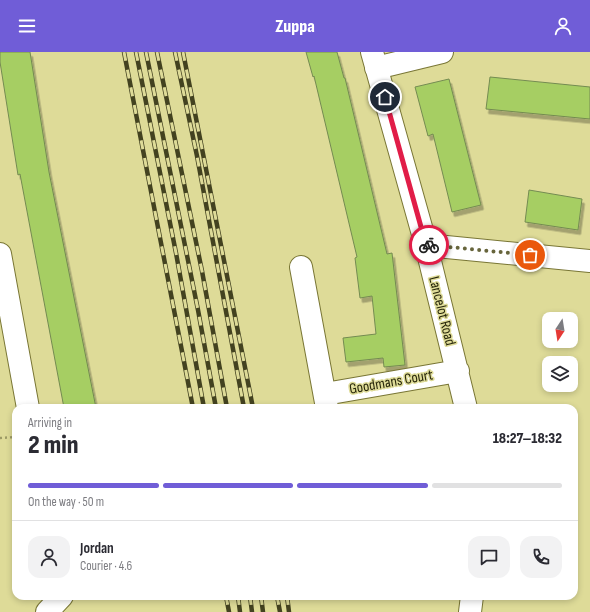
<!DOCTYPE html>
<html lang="en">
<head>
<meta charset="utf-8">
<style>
	:root { --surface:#fff; --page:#f2f2f3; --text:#2b2b33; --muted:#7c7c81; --line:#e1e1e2; --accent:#705dd7 }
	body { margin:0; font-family:"Sofia Sans Condensed",sans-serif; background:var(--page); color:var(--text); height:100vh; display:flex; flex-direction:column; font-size:15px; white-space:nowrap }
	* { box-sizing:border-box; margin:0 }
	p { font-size:13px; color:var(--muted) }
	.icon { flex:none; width:22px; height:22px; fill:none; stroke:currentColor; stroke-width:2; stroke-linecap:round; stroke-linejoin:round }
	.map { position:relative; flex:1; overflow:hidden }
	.details { position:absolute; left:12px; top:352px; width:566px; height:196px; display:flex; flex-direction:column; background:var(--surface); border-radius:12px; box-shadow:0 2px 6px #0003 }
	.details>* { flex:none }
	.needle { width:26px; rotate:192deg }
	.buttons { position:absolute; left:542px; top:260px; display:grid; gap:8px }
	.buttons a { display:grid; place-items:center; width:36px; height:36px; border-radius:8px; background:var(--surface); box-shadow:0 2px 6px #0003; font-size:20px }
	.pin { position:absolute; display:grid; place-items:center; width:34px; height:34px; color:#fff; margin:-17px; border:2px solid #fff; border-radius:50%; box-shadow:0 1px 4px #0007 }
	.courier { position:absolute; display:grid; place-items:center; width:40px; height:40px; margin:-20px; border:3px solid #e11d48; border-radius:50%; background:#fff; color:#222; box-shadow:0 1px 5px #0007 }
	.head em { font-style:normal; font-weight:800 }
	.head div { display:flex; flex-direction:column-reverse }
	.head { display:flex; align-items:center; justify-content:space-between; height:68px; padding:0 16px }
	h1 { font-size:26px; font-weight:800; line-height:30px }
	.bar { display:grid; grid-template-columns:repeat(4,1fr); gap:6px 4px; align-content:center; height:48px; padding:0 16px }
	.bar i { height:5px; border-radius:3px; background:var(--line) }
	.bar .on { background:var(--accent) }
	.bar p { grid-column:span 4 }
	.line { display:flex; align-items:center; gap:10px; padding:0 16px; border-top:1px solid var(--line) }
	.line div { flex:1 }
	.round { display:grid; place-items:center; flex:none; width:42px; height:42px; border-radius:12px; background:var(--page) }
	header { display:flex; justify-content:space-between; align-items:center; height:52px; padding:0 16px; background:var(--accent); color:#fff; font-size:18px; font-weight:800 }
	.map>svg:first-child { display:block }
</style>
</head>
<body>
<header><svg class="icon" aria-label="menu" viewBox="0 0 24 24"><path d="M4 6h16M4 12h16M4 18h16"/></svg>Zuppa<svg class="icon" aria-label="person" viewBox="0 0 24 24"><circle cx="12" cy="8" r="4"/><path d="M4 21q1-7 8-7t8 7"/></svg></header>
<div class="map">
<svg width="590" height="560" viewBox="0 0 590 560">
	<defs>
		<filter id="shadow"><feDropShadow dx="2.5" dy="4.5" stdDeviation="0" flood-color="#0004"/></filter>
	</defs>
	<rect width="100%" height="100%" fill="#dedb98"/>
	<!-- building -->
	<path fill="#a6ce64" stroke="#748b51" filter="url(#shadow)" d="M0,0H30L49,120L96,356H64L20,122L18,123L0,10Z
		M306,0H337L344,26H345L387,202L392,201L405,313L384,315L383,306L346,310L343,286L376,282L372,244L360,246L355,206L357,205L314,24L313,25Z
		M490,25L590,35V67L486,57Z
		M449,27L481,153L452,160L433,82L428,84L415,35Z
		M529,138L582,147L578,178L525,170Z"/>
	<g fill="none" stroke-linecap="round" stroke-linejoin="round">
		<!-- minor casing -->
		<g stroke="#797635" stroke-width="24">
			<path id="minor" d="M372,0L426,193L466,356
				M376,16L442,0
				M426,193L590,209
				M0,202L28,356
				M301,215L327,356
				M325,342L458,319
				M47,560L62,544
				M470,560L472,544"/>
		</g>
		<!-- path -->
		<path stroke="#9c9a65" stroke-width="2.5" stroke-dasharray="2 3" stroke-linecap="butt" d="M0,386L16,385"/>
		<!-- minor -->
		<use href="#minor" stroke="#fff" stroke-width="22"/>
		<!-- rail casing -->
		<g stroke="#434220" stroke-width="4.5">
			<path id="rail" d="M124,0L193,356
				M136,0L176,201L204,356
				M146,0L198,258L216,356
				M157,0L202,219L227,356
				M175,0L197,104L244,356
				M183,0L253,356
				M226,544L229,560
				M238,544L240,560
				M250,544L252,560
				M261,544L263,560
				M277,544L280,560
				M287,544L289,560"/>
		</g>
		<!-- rail -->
		<use href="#rail" stroke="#dedb98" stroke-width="3" stroke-dasharray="9" stroke-linecap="butt"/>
	</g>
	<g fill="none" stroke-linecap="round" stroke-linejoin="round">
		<!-- done -->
		<path stroke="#67653c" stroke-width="4" stroke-dasharray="0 7.2" d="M429,193L530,203"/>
		<!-- route -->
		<path stroke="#e11d48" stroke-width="5" d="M385,45L426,193H429"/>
	</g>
	<g text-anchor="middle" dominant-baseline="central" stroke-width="3" stroke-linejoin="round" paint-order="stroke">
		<!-- street labels -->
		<g font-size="15" fill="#27260a" stroke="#dedb98">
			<text transform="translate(442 259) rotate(76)">Lancelot Road</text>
			<text transform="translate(391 330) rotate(-10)">Goodmans Court</text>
		</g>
	</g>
</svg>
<div class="buttons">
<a><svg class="needle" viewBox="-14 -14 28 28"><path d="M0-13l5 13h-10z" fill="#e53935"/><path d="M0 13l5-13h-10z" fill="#7c7c81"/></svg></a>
<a><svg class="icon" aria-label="layers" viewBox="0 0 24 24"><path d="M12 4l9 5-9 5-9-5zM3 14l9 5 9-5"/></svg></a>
</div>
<div class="pin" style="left:530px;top:203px;background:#ea580c"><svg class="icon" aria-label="bag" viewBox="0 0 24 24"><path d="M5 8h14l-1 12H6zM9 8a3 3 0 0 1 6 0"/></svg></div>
<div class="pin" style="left:385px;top:45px;background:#1f2937"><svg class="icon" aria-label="home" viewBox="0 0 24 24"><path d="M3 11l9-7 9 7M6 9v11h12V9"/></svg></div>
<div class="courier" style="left:429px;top:193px"><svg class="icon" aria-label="bike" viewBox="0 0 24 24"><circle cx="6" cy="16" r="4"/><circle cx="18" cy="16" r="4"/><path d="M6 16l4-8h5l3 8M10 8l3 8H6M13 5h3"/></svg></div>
<section class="details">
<div class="head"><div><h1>2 min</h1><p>Arriving in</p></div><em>18:27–18:32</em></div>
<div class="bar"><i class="on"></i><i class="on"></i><i class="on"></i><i></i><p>On the way · 50 m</p></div>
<div class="line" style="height:72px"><a class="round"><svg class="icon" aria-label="person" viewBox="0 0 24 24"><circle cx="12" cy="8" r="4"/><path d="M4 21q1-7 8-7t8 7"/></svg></a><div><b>Jordan</b><p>Courier · 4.6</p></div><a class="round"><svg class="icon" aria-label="chat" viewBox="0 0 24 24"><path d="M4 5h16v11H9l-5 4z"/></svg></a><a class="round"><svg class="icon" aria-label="phone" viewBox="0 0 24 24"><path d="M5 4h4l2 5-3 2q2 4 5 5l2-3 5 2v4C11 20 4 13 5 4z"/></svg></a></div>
</section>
</div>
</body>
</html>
